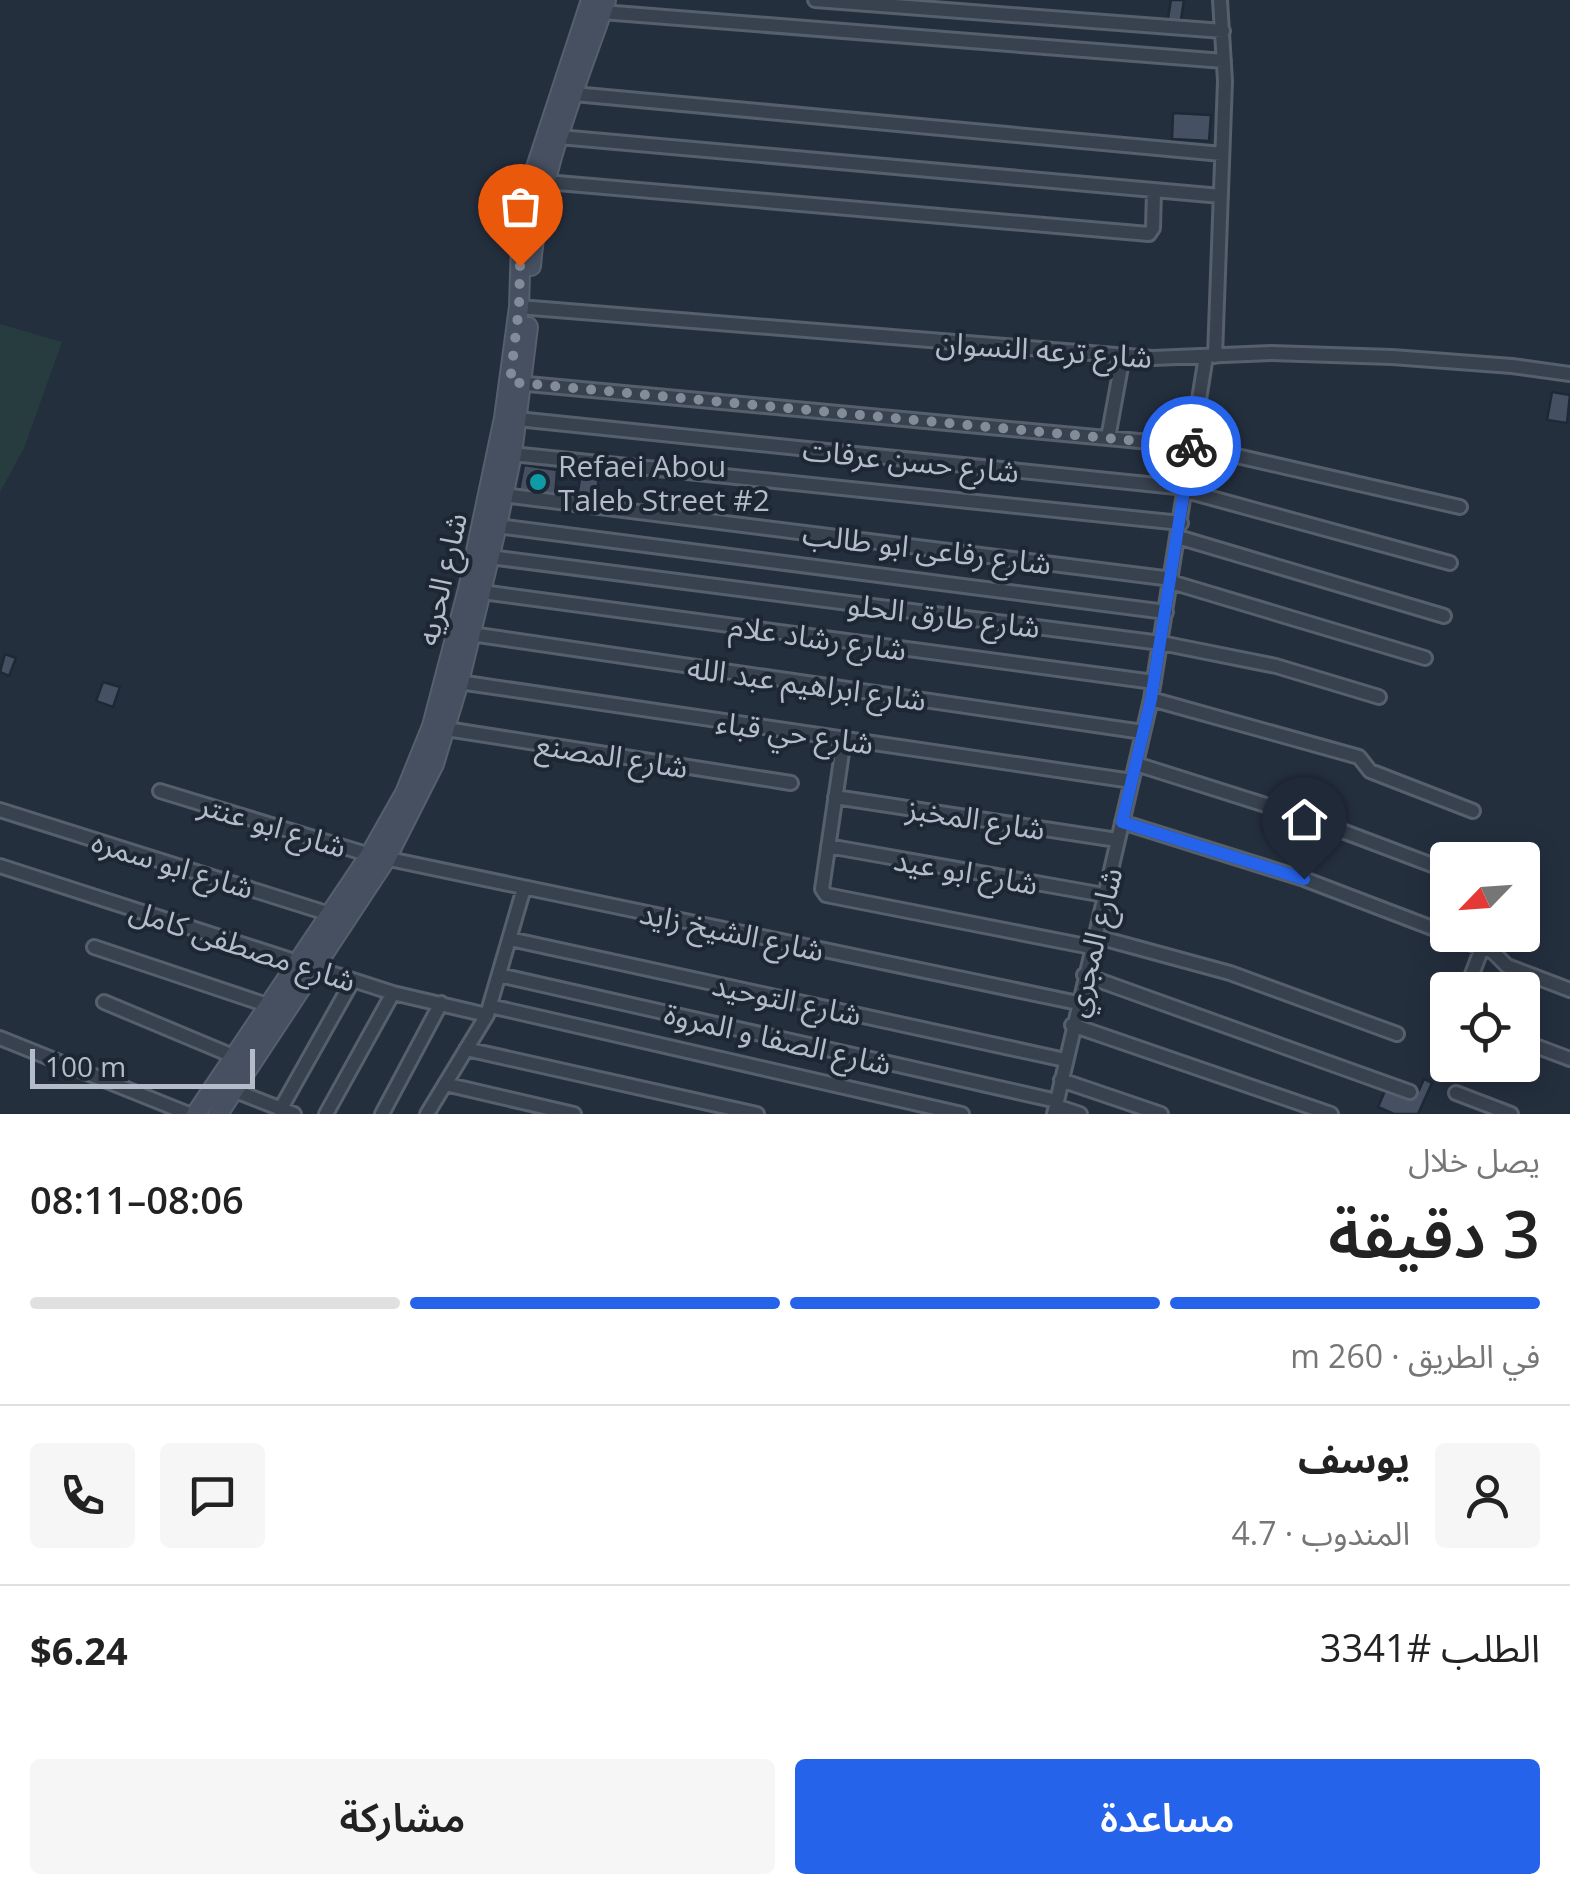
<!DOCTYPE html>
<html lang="ar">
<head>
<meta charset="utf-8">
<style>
	:root { --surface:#fff; --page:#f6f6f6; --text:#222; --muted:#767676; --line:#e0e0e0; --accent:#2563eb }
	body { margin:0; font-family:"Open Sans","Noto Sans Arabic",sans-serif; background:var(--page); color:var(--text); direction:rtl; height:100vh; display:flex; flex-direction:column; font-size:38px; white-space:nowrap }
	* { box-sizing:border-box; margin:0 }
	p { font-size:32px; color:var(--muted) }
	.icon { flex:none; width:55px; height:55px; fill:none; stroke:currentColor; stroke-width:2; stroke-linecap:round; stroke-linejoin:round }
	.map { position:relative; height:1114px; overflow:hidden; direction:ltr }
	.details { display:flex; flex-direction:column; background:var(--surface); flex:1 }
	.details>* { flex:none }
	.needle { width:65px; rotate:245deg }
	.fabs { position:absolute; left:1430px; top:842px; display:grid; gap:20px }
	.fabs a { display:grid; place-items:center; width:110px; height:110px; border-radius:10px; background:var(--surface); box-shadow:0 5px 25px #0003; font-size:50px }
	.scale { position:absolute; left:30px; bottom:25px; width:225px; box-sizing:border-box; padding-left:10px; border:5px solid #b4bcc9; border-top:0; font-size:28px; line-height:35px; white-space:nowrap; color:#b4bcc9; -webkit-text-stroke:8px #1d2633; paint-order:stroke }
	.pin { position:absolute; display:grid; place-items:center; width:85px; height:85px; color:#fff; margin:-102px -42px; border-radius:50% 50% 50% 0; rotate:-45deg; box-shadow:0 0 10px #0007 }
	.pin .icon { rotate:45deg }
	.courier { position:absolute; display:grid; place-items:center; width:100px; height:100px; margin:-50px; border:8px solid #2563eb; border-radius:50%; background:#fff; color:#222; box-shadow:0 2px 12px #0007 }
	.summary em { font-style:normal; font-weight:600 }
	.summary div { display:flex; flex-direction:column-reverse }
	.summary { display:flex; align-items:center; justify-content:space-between; height:170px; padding:0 30px }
	h1 { font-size:65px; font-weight:600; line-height:75px }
	.bar { display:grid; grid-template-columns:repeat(4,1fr); gap:15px 10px; align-content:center; height:120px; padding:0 30px }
	.bar i { height:12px; border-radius:8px; background:var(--line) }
	.bar .current { background:var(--accent) }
	.bar p { grid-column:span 4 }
	.line { display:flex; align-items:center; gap:25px; padding:0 30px; border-top:2px solid var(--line) }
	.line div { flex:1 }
	.round { display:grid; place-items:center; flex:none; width:105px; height:105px; border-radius:10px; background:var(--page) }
	.primary-button { display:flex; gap:20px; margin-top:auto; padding:20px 30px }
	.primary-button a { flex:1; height:115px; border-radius:10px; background:var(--accent); color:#fff; font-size:40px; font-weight:600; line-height:115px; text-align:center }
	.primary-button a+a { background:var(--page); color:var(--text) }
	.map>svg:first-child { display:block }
</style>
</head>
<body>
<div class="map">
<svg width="1570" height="1114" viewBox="0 0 1570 1114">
	<rect width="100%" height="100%" fill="#242f3e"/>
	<!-- green -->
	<path fill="#263c3f" d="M0,324L62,342L24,448L0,492Z"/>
	<!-- building -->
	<path fill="#455162" stroke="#1f2835" stroke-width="2.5" d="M1171,0H1184L1180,26L1167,24Z
		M1173,113L1211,115L1209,141L1172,139Z
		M1552,392L1570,395L1567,423L1547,420Z
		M524,465L557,470L555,500L518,495Z
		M581,473H599L596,507L576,503Z
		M5,654L16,658L9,676L0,672Z
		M103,682L120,687L113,707L96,701Z
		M1391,1077L1419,1090L1424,1079L1432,1083L1418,1114H1394L1378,1107Z"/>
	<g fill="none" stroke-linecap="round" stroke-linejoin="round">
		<!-- minor casing -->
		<g stroke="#565f6c" stroke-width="18">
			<path id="minor" d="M815,0L1223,31
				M602,12L1224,61
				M574,94L1222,154
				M559,137L1221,196
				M546,182L1149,234L1153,228L1154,191
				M519,307L1153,358L1271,353L1392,357L1512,366L1570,374
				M1215,356L1225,81L1220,0
				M517,383L1193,446L1460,507
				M517,419L1186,488
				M1108,438L1123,356
				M512,454L1181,523
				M1186,491L1450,563
				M503,495L1172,579
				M497,526L1166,612
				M1178,537L1444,616
				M490,557L1161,643L1276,666L1379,697
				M1171,582L1425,658
				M482,592L1154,682
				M471,634L1143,732
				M459,682L1132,781
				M1151,699L1359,757L1370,771L1473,811
				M440,728L791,783
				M844,739L822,889L826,895L1091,947
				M1136,764L1313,820L1448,871
				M160,791L370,855L1078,1003
				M835,797L1117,840
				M0,810L336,916
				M1122,822L1304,879L1448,934
				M828,846L1104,895
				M0,866L393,993L487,1015
				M1449,935L1493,952L1507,966L1570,990
				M1094,936L1230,973L1397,1034
				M510,939L1065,1060
				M94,947L267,1005
				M499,975L1057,1101
				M1084,975L1410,1092
				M1466,990L1482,948
				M104,1002L233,1056
				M490,1006L962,1114
				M1072,1025L1331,1114
				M0,1038L189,1114
				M1522,1041L1570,1059
				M466,1049L757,1114
				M1061,1080L1161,1114
				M445,1084L574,1114
				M233,1090L294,1114
				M1456,1093L1511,1114
				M1056,1106L1080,1114
				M280,1110L353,980
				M326,1114L393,993
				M382,1114L441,1003
				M427,1114L487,1015L524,888
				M1054,1114L1151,699L1206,356"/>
		</g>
		<!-- secondary casing -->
		<g stroke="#565f6c" stroke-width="22">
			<path id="secondary" d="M531,266C538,174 576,87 606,0
				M196,1114L370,855L405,793L432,726L468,589L504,418L519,307L521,241L528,192L591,0
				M218,1114L386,859L434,764L459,682L497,526L512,454L528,327"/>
		</g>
		<!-- minor -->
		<use href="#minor" stroke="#38414e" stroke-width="12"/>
		<!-- secondary -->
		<use href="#secondary" stroke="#465061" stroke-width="18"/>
	</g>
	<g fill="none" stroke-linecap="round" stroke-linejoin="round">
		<!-- done -->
		<path stroke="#828b98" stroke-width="10" stroke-dasharray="0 18" d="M520,266L519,307L510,382L1191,446"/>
		<!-- route -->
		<path stroke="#2563eb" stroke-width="12" d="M1191,446L1151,699L1122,822L1304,879"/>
	</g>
	<!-- markers -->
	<circle fill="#0f9aa8" stroke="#1d2633" stroke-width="4" cx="538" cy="482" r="10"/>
	<g text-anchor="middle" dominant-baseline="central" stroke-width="8" stroke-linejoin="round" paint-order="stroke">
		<!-- street labels -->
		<g font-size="30" fill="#b4bcc9" stroke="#1d2633">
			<text transform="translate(1044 349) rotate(4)">شارع ترعه النسوان</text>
			<text transform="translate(911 460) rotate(6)">شارع حسن عرفات</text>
			<text transform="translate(927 548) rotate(7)">شارع رفاعى ابو طالب</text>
			<text transform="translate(441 579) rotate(-77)">شارع الحريه</text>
			<text transform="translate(944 615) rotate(7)">شارع طارق الحلو</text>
			<text transform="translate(818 637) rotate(8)">شارع رشاد علام</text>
			<text transform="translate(807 683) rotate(8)">شارع ابراهيم عبد الله</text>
			<text transform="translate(795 732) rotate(8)">شارع حي قباء</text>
			<text transform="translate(612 755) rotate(9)">شارع المصنع</text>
			<text transform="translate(976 818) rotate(9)">شارع المخبز</text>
			<text transform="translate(273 825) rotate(17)">شارع ابو عنتر</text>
			<text transform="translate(173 864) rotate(17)">شارع ابو سمره</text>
			<text transform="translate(966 871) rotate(10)">شارع ابو عيد</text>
			<text transform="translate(732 931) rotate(12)">شارع الشيخ زايد</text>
			<text transform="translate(1093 942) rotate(-76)">شارع المجري</text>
			<text transform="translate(243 945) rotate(18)">شارع مصطفى كامل</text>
			<text transform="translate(787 999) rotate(12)">شارع التوحيد</text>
			<text transform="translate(778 1038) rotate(13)">شارع الصفا و المروة</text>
		</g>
		<!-- poi labels -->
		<g font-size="30" fill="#b4bcc9" stroke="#1d2633" text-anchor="start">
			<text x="558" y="465">Refaei Abou<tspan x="558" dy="34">Taleb Street #2</tspan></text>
		</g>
	</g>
</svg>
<div class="fabs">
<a><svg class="needle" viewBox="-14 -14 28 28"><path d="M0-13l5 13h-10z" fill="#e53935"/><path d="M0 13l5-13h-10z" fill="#767676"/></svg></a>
<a><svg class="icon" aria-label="locate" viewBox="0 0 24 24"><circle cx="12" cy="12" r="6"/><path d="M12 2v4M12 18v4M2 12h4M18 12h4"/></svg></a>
</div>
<div class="scale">100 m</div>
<div class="pin" style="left:520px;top:266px;background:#ea580c"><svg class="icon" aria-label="bag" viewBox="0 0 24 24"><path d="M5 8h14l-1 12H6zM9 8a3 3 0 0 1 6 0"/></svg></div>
<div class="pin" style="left:1304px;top:879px;background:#1f2937"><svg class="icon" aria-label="home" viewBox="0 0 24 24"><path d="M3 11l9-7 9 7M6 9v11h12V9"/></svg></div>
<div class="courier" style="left:1191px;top:446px"><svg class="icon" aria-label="bike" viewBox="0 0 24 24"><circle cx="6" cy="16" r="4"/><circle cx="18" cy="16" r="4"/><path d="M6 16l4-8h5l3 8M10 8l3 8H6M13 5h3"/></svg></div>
</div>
<section class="details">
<div class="summary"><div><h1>3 دقيقة</h1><p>يصل خلال</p></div><em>08:06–08:11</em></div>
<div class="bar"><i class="current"></i><i class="current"></i><i class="current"></i><i></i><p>في الطريق · 260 m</p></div>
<div class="line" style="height:180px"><a class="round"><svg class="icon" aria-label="person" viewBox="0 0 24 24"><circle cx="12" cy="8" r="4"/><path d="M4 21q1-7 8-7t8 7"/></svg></a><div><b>يوسف</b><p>المندوب · 4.7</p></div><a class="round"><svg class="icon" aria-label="chat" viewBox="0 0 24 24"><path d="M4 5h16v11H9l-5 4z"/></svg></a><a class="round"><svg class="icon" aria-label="phone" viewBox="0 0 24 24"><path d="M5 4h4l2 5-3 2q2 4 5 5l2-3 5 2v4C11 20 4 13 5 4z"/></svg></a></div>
<div class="line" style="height:130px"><div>الطلب #3341</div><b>$6.24</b></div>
<div class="primary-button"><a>مساعدة</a><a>مشاركة</a></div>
</section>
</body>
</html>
